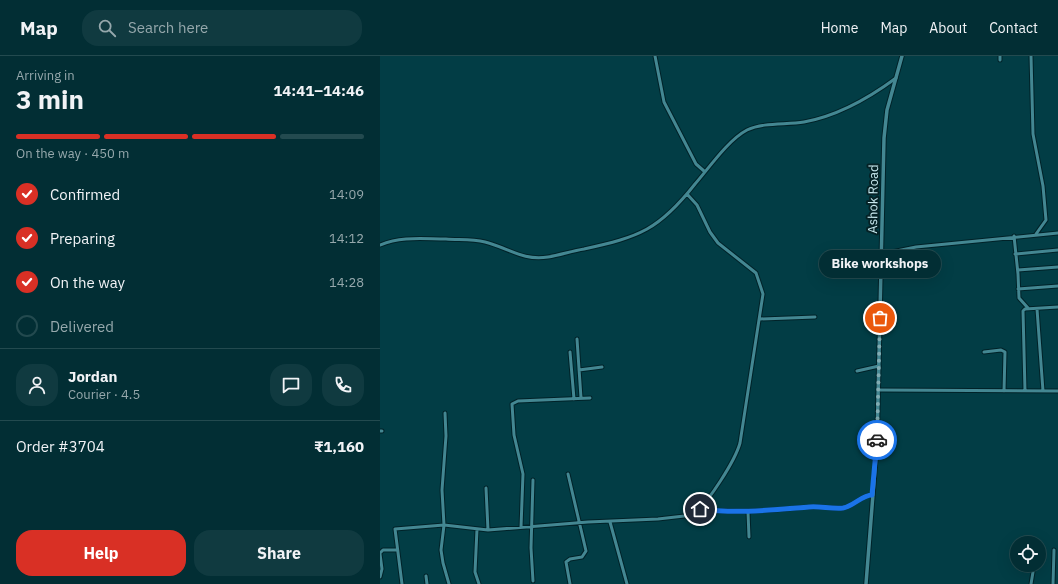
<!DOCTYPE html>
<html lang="en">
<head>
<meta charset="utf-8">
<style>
	:root { --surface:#022e34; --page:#103a40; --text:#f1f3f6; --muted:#96a8ac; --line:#234a4f; --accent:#d93025 }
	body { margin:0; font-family:"IBM Plex Sans",sans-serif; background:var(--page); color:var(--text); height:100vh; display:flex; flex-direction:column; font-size:15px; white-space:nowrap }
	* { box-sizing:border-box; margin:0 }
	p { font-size:13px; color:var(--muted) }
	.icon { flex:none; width:22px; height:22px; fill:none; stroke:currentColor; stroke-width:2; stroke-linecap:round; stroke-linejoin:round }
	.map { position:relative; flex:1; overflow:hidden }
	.details { display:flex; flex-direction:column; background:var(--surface); width:380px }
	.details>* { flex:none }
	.controls { position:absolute; left:630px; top:480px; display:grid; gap:8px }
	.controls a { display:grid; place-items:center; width:36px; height:36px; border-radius:50%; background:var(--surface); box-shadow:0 4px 16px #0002,0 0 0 1px var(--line); font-size:20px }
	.pin { position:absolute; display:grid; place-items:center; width:34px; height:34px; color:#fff; margin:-17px; border:2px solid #fff; border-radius:50%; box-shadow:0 1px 4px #0007 }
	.courier { position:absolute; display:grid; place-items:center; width:40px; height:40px; margin:-20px; border:3px solid #1a73e8; border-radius:50%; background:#fff; color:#222; box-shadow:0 1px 5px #0007 }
	.bubble { position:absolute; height:28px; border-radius:14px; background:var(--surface); box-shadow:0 4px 16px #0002,0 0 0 1px var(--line); font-size:13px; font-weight:800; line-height:28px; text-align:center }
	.head em { font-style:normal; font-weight:800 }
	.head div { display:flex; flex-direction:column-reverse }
	.head { display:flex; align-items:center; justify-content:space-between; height:68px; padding:0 16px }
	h1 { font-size:26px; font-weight:800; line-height:30px }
	.bar { display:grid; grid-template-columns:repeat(4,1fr); gap:6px 4px; align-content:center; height:48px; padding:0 16px }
	.bar i { height:5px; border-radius:3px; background:var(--line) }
	.bar .current { background:var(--accent) }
	.bar p { grid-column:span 4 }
	.line { display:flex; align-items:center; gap:10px; padding:0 16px; border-top:1px solid var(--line) }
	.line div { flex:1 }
	.round { display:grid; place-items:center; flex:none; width:42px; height:42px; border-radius:16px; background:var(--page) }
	ol { padding:0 16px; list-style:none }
	li { display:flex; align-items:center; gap:12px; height:44px }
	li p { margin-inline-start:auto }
	li .icon { padding:4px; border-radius:50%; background:var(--accent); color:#fff; stroke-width:4 }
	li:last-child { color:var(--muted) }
	li i { width:22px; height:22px; border:2px solid var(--line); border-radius:50% }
	.primary-button { display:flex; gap:8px; margin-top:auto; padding:8px 16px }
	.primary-button a { flex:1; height:46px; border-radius:16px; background:var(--accent); color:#fff; font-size:16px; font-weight:800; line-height:46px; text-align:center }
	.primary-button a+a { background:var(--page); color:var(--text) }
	header { display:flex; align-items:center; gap:24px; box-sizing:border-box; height:56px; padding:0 20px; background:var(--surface); border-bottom:1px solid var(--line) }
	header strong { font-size:19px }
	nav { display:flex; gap:22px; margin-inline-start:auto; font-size:14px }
	.search { width:280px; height:36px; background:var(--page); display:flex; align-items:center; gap:10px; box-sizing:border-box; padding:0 14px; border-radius:16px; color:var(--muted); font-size:15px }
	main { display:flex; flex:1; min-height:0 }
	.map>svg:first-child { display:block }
</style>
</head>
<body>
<header>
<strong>Map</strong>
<div class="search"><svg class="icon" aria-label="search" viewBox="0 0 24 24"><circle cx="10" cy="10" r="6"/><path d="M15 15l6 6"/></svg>Search here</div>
<nav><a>Home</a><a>Map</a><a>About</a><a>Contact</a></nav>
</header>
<main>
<section class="details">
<div class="head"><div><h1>3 min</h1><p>Arriving in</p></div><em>14:41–14:46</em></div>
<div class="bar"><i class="current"></i><i class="current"></i><i class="current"></i><i></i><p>On the way · 450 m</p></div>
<ol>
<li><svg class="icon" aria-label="check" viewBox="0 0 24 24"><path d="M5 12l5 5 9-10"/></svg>Confirmed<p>14:09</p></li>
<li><svg class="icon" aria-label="check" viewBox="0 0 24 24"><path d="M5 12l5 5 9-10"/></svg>Preparing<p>14:12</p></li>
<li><svg class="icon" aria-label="check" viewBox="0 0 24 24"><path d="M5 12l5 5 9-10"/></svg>On the way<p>14:28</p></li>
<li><i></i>Delivered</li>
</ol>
<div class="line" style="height:72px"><a class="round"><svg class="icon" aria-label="person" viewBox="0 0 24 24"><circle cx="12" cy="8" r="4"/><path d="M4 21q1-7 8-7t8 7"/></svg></a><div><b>Jordan</b><p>Courier · 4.5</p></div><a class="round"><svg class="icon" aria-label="chat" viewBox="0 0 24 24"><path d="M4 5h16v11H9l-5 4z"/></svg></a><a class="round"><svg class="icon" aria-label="phone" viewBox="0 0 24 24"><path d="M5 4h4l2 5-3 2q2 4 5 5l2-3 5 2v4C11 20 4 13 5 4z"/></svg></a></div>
<div class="line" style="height:52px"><div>Order #3704</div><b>₹1,160</b></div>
<div class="primary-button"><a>Help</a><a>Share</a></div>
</section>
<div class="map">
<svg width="678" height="528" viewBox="0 0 678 528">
	<rect width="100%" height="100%" fill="#023d45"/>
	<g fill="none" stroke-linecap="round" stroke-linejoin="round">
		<!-- minor casing -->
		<g stroke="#002228" stroke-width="5">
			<path id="minor" d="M275,0L284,46L316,108L324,115
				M651,0L653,78L663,130L666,164L656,178
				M620,4V0
				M634,180L638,218L639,242L648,252
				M0,189C22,180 43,183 66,183C79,184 92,183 105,186C129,192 142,205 168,201C180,199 192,195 204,193C259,181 279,174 315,128C329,112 348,84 367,74C384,66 406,69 424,66C457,60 489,42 516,22
				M502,198L536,191L678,177
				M635,198L678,194
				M638,214L678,211
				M638,233L678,230
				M657,253L663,335
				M380,263L435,261
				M197,283L201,342
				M190,296L194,343
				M604,296L621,294L625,296L624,335
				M199,314L222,311
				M477,315L499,310
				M499,334L678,335
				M645,335L643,255L645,253L678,251
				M65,357L66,380L62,434L64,469L61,494L63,507L69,528
				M0,375H2
				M188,418L206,495L202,501L190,503L186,506L190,528
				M106,432L108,474
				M319,453C358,458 391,454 429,451C440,450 452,453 463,452C474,450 482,439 492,439
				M368,456L369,481
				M230,466L247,528
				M141,471L143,418L134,379L132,348L138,345L210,342
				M97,473L95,516L99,528
				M0,497L3,494H16
				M0,498L2,513L0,521
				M46,520L47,528
				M153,525L151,492L153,424
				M22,528L15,473L64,469L108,474L208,466L278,463L313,459C328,447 355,405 360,387L383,238L376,217L338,187L330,176L317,149L307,138
				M651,528L653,516
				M673,528L674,494"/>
		</g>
		<!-- tertiary casing -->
		<g stroke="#002228" stroke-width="5.5">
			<path id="tertiary" d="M486,528L497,387L504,82L507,54L522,0"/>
		</g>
		<!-- minor -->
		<use href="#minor" stroke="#438792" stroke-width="3"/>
		<!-- tertiary -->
		<use href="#tertiary" stroke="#438792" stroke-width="3.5"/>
	</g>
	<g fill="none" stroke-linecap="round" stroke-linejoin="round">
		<!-- done -->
		<path stroke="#81acb2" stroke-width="4" stroke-dasharray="0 7.2" d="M497,384L500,262"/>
		<!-- route -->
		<path stroke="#1a73e8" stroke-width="5" d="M320,453C357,458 392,454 429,451C440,450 451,453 463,452C474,450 482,439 492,439L497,384"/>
	</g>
	<g text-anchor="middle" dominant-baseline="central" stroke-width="4" stroke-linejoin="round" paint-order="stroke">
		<!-- street labels -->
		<g font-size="13" fill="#c6e7ed" stroke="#052226">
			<text transform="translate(493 143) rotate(-89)">Ashok Road</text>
		</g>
	</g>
</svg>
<div class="controls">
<a><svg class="icon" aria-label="locate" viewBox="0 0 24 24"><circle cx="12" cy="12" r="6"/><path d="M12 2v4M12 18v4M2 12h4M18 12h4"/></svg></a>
</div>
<div class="pin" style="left:500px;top:262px;background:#ea580c"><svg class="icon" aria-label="bag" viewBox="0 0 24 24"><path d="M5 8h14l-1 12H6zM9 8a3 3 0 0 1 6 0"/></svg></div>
<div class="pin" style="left:320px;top:453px;background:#1f2937"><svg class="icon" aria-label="home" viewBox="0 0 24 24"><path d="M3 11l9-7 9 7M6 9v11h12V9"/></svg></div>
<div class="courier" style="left:497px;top:384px"><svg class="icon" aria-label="car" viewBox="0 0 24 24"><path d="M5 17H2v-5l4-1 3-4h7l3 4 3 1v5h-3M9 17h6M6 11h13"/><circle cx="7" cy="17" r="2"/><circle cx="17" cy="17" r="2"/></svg></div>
<div class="bubble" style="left:439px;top:194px;width:122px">Bike workshops</div>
</div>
</main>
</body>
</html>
